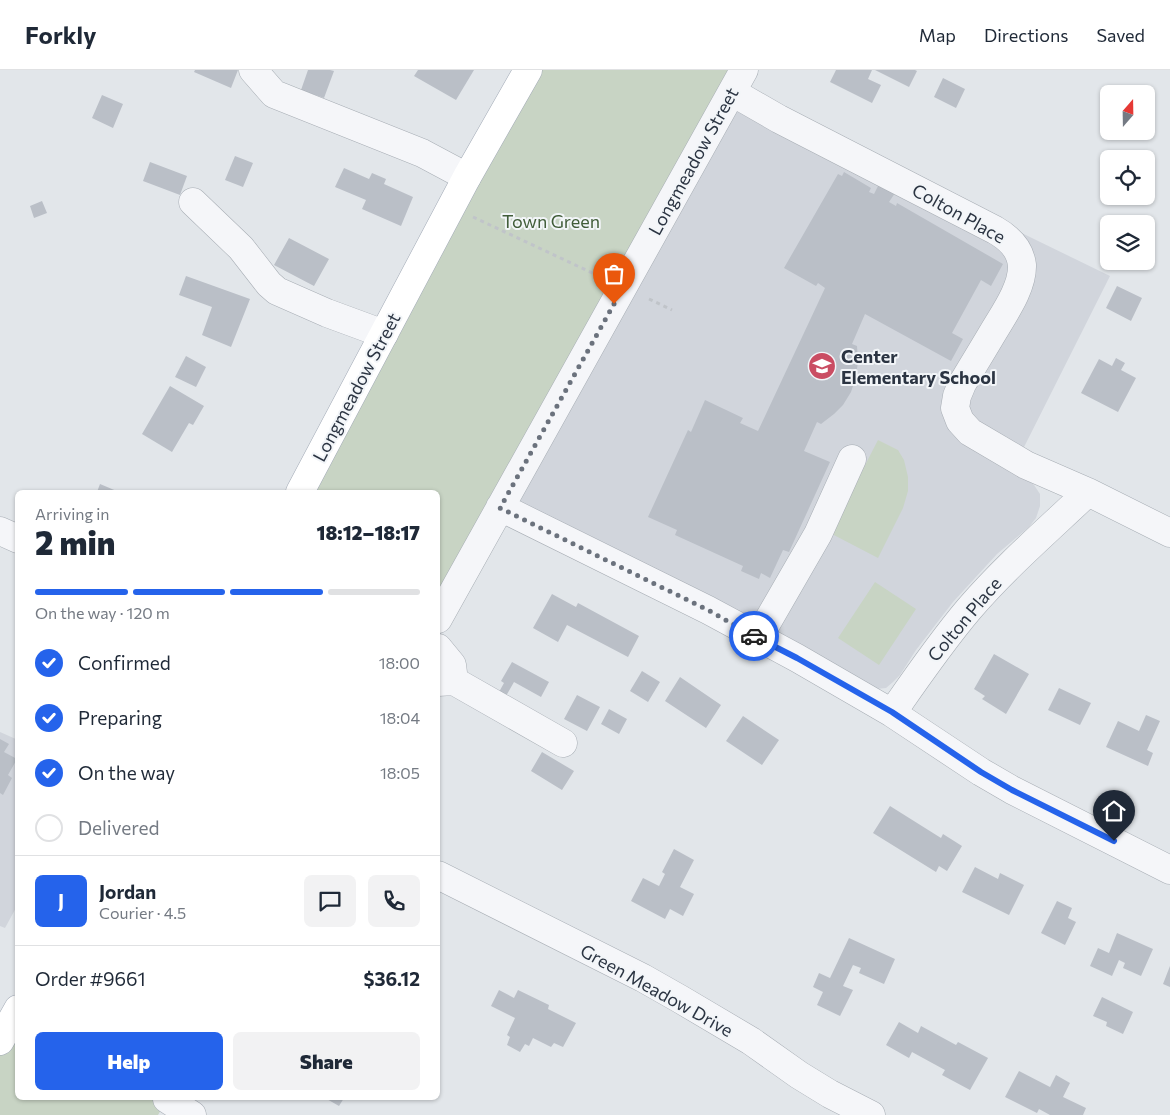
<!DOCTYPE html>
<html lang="en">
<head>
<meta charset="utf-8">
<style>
	:root { --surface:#fff; --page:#f2f2f3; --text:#1f2937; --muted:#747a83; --line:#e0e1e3; --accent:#2563eb }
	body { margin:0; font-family:Commissioner,sans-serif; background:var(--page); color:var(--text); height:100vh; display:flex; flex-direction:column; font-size:19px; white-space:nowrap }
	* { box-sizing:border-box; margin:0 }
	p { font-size:16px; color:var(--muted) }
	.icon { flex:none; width:28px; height:28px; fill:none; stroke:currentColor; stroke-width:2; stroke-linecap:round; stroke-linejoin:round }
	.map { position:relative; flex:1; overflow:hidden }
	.sheet { position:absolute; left:15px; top:420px; width:425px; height:610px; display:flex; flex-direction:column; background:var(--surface); border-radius:8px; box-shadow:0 1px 4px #0004 }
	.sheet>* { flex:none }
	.needle { width:32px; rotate:20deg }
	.fabs { position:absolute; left:1100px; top:15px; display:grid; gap:10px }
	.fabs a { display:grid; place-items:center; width:55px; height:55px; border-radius:8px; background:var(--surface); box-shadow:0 1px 4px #0004; font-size:25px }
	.pin { position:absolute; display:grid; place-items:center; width:42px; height:42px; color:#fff; margin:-51px -21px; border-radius:50% 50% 50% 0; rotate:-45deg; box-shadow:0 0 5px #0007 }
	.pin .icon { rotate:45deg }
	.courier { position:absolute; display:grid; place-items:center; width:50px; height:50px; margin:-25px; border:4px solid #2563eb; border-radius:50%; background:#fff; color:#222; box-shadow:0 1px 6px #0007 }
	.overview em { font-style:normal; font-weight:800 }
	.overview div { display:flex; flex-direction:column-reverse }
	.overview { display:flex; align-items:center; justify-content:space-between; height:85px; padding:0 20px }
	h1 { font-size:32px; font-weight:800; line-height:38px }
	.bar { display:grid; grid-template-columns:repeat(4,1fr); gap:8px 5px; align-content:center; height:60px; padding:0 20px }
	.bar i { height:6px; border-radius:4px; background:var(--line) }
	.bar .current { background:var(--accent) }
	.bar p { grid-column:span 4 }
	.line { display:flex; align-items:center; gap:12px; padding:0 20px; border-top:1px solid var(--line) }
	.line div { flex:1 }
	.round { display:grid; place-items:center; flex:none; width:52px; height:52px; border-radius:8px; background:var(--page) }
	ol { padding:0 20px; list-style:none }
	li { display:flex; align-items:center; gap:15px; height:55px }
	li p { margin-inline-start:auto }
	li .icon { padding:5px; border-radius:50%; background:var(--accent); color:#fff; stroke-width:4 }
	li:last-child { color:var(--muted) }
	li i { width:28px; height:28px; border:2px solid var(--line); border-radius:50% }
	.button { display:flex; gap:10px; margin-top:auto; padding:10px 20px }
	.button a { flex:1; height:58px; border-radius:8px; background:var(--accent); color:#fff; font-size:20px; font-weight:800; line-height:58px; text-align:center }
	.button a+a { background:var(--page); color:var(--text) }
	header { display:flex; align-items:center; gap:30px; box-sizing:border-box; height:70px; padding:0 25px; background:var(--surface); border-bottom:1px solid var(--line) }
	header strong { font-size:24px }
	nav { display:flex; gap:28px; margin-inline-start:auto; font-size:18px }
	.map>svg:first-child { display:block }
</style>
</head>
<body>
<header>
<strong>Forkly</strong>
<nav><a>Map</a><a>Directions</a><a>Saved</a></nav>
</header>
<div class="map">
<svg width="1170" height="1045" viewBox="0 0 1170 1045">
	<rect width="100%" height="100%" fill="#e2e6ea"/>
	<!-- built -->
	<path fill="#d1d5dc" d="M732,22L1110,206L1013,399L1025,405L1034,415L1040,424V436L1036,448L1029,457L997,484L953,532L916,580L900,605L893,612L886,618L876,619L500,437Z
		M0,662L18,670L17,836L5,858L0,856Z"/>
	<!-- green -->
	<path fill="#c8d4c4" d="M528,0H744L438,549V422H300Z
		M878,370L898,380L904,390L908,407V421L903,438L878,488L830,463Z
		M875,512L916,539L879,595L838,568Z
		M17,939L18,1028H168L158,1045H0V971Z"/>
	<!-- building -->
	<path fill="#babfc7" d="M195,0H238L231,18L194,2Z
		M308,0H330L334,1L324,28L301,20Z
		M418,0H474L456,30L414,6Z
		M836,0H872L868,9L881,15L872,33L830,12Z
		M875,0H915L917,1L909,17Z
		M943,8L965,19L956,38L934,27Z
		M102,25L123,34L113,58L92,48Z
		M235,86L253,93L243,117L225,110Z
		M150,92L187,106L180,125L143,111Z
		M344,98L369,109L372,103L386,109L384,114L413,127L401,156L362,139L366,130L335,117Z
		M844,102L871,118L869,122L874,124L879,114L895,123L889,132L896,136L897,133L1003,194L991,216L981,210L952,263L963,269L951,291L865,244L852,274L857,276L858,291L856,307L851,322L843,335L834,344L821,354L817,352L804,381L830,392L789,482L783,480L770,508L761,503L759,509L741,501L743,496L675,465L677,460L648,447L688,360L691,362L705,330L743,348L740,353L758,361L825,218L818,213L816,216L784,198L838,104L842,106Z
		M42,131L47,143L34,148L30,136Z
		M289,168L329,189L314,216L274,195Z
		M186,206L250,229L231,277L202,265L212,237L179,225Z
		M1117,216L1142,228L1131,251L1106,238Z
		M186,286L206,297L196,317L175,307Z
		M1116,288L1125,293L1121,300L1136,308L1118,342L1081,323L1099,289L1112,296Z
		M170,316L204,336L193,355L189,353L172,382L142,364Z
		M100,414L119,422H97Z
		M552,524L576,537L578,533L639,566L628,587L567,555L558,572L533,558Z
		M994,584L1029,604L1006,644L982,629L985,626L974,619Z
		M512,592L549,612L541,627L514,612L506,626L499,622L504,613L501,611Z
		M642,601L660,612L648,632L630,621Z
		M680,607L721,635L706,658L665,631Z
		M1059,618L1091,633L1080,655L1048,640Z
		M577,625L600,637L587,661L564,649Z
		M609,639L627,649L619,664L601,654Z
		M1146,645L1160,651L1147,680L1153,683L1148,696L1106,677L1118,651L1139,661Z
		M743,646L779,670L762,695L726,671Z
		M0,669L9,674L4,682L17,689L8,705L12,708L3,725L0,723Z
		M542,682L574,701L562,720L531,701Z
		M890,736L941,768L943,764L962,776L947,801L939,796L936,802L873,763Z
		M674,779L694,790L680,817L694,824L683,846L670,839L665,849L631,831L643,808L659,816L665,804L662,802Z
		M975,797L998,809L1000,803L1024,815L1009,845L962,822Z
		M1057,831L1072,838L1068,848L1076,852L1065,875L1041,863Z
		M1117,863L1153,879L1141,906L1123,898L1125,893L1119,890L1112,906L1090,896L1098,878L1109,883Z
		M849,868L895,889L884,914L859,903L861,898L853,895L843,916L853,920L840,946L817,935L823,922L813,917L819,903L830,908Z
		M1170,896V917L1163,914Z
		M499,920L514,928L518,920L549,935L548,939L576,953L563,977L554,973L551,977L533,968L529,976L525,974L520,982L507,975L510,967L507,965L515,948L491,936Z
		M1102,927L1133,942L1123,964L1106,956L1107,952L1093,946Z
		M899,952L918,963L921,956L956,975L958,972L988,988L970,1020L942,1005L945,1000L912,982L909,988L886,975Z
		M1019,1001L1050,1017L1056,1005L1070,1013L1063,1027L1086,1038L1083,1045H1050L1039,1039L1037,1043L1005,1027Z
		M325,1028H344L339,1036Z"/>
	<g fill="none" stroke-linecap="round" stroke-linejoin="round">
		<!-- minor casing -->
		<g stroke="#a7adb4" stroke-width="29">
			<path id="minor" d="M253,0L274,24L422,83L467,107
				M732,22L779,49L995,160C1009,168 1020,178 1022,195C1023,218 1003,245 992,264C982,281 972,297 962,314L957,326L955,338L960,351L970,362L1026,395L1088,422L1170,463
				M193,132L241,178L269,214L277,221L327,243L384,264
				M500,437L708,540L797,588L892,643L981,702L1012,720L1170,800
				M0,461L18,469
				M438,549L744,0
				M758,568L818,464L852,389
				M438,578L452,595L454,611
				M438,612L454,611L563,673
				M892,643C917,607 941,572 969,539C1005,497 1048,460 1088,422
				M438,805L643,908L680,929L751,971L799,1005L830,1024L871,1045
				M167,1029L192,1045"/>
		</g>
		<!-- major casing -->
		<g stroke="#a2aab6" stroke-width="29">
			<path id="major" d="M300,422L467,107L528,0
				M0,971L18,939"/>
		</g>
		<!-- path -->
		<path stroke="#c0c4c9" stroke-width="3" stroke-dasharray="4 4" stroke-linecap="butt" d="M473,147L601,207
			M649,229L672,240"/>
		<!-- minor -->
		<use href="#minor" stroke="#f5f6f9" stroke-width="28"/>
		<!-- major -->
		<use href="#major" stroke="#fff" stroke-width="28"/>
	</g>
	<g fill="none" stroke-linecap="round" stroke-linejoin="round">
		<!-- done -->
		<path stroke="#6b727d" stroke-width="5" stroke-dasharray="0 9" d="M614,234L500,438L708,540L754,566"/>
		<!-- route -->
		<path stroke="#2563eb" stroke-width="6" d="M754,566L797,588L892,642L981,702L1012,720L1114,771"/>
	</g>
	<!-- icons -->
	<defs>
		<g id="school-disc" transform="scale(1.4375)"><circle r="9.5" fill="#ca4d63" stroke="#f2f5f8"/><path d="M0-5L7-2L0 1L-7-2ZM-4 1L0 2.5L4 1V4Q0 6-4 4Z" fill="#fff"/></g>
	</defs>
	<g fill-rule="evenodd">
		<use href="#school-disc" x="822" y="296"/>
	</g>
	<g text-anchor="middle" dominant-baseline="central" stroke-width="4" stroke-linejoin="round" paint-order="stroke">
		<!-- street labels -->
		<g font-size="18" fill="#2b3442" stroke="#f2f5f8">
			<text transform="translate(693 91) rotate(-61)">Longmeadow Street</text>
			<text transform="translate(959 143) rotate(29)">Colton Place</text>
			<text transform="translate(356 317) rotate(-62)">Longmeadow Street</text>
			<text transform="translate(964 549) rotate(-50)">Colton Place</text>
			<text transform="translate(657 920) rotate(29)">Green Meadow Drive</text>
		</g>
		<!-- park labels -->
		<g font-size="18" fill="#415d39" stroke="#f2f5f8">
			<text x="551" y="151">Town Green</text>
		</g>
		<!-- poi labels -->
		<g font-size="18" font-weight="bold" fill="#2b3442" stroke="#f2f5f8" text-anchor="start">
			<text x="841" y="286">Center<tspan x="841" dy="21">Elementary School</tspan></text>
		</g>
	</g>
</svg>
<div class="fabs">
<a><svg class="needle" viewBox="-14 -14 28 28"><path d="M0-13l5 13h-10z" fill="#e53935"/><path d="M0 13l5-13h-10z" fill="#747a83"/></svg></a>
<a><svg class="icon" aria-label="locate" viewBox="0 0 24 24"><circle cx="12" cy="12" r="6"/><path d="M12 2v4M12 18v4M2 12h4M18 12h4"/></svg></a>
<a><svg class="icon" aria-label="layers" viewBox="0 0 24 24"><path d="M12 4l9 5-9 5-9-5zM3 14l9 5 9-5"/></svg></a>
</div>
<div class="pin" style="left:614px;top:234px;background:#ea580c"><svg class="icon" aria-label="bag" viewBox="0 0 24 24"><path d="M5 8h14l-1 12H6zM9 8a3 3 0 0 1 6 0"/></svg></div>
<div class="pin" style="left:1114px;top:771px;background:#1f2937"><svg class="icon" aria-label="home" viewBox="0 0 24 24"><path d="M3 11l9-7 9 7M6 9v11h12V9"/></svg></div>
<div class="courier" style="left:754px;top:566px"><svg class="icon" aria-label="car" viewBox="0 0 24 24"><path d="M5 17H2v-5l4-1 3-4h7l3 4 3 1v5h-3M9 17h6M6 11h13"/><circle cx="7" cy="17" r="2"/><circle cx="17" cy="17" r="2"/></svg></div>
<section class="sheet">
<div class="overview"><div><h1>2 min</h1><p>Arriving in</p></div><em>18:12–18:17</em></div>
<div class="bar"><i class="current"></i><i class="current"></i><i class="current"></i><i></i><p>On the way · 120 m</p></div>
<ol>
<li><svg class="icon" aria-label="check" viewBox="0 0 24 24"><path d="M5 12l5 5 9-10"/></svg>Confirmed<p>18:00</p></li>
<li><svg class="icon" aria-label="check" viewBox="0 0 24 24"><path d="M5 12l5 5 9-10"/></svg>Preparing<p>18:04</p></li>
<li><svg class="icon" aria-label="check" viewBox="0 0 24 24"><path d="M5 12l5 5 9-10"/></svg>On the way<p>18:05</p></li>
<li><i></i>Delivered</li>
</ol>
<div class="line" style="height:90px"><b class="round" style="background:var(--accent);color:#fff">J</b><div><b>Jordan</b><p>Courier · 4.5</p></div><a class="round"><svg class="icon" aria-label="chat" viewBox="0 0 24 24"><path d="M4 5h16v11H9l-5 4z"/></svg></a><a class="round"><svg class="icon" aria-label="phone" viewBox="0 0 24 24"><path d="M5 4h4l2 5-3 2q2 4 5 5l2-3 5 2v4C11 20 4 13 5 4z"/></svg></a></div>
<div class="line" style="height:65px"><div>Order #9661</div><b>$36.12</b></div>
<div class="button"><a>Help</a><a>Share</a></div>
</section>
</div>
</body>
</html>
